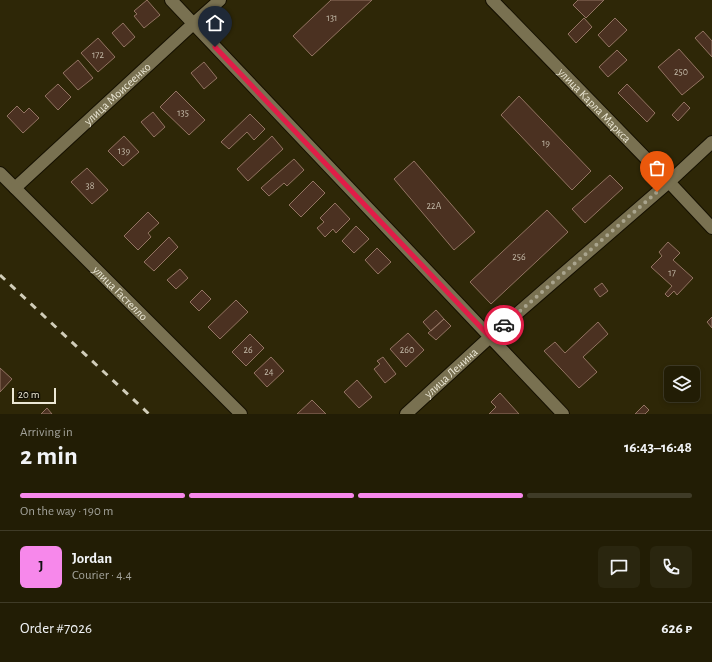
<!DOCTYPE html>
<html lang="en">
<head>
<meta charset="utf-8">
<style>
	:root { --surface:#221d05; --page:#2a260f; --text:#f1f3f6; --muted:#a2a29a; --line:#3f3b27; --accent:#f788eb }
	body { margin:0; font-family:"Alegreya Sans",sans-serif; background:var(--page); color:var(--text); height:100vh; display:flex; flex-direction:column; font-size:15px; white-space:nowrap }
	* { box-sizing:border-box; margin:0 }
	p { font-size:13px; color:var(--muted) }
	.icon { flex:none; width:22px; height:22px; fill:none; stroke:currentColor; stroke-width:2; stroke-linecap:round; stroke-linejoin:round }
	.map { position:relative; height:414px; overflow:hidden }
	.drawer { display:flex; flex-direction:column; background:var(--surface); flex:1 }
	.drawer>* { flex:none }
	.tools { position:absolute; left:664px; top:366px; display:grid; gap:8px }
	.tools a { display:grid; place-items:center; width:36px; height:36px; border-radius:6px; background:var(--surface); box-shadow:0 2px 6px #0003,0 0 0 1px var(--line); font-size:20px }
	.scale { position:absolute; left:12px; bottom:10px; width:44px; box-sizing:border-box; padding-left:4px; border:2px solid #ebe7d5; border-top:0; font-size:11px; line-height:14px; white-space:nowrap; color:#ebe7d5; -webkit-text-stroke:3px #131004; paint-order:stroke }
	.pin { position:absolute; display:grid; place-items:center; width:34px; height:34px; color:#fff; margin:-41px -17px; border-radius:50% 50% 50% 0; rotate:-45deg; box-shadow:0 0 4px #0007 }
	.pin .icon { rotate:45deg }
	.courier { position:absolute; display:grid; place-items:center; width:40px; height:40px; margin:-20px; border:3px solid #e11d48; border-radius:50%; background:#fff; color:#222; box-shadow:0 1px 5px #0007 }
	.overview em { font-style:normal; font-weight:700 }
	.overview div { display:flex; flex-direction:column-reverse }
	.overview { display:flex; align-items:center; justify-content:space-between; height:68px; padding:0 20px }
	h1 { font-size:26px; font-weight:700; line-height:30px }
	.bar { display:grid; grid-template-columns:repeat(4,1fr); gap:6px 4px; align-content:center; height:48px; padding:0 20px }
	.bar i { height:5px; border-radius:3px; background:var(--line) }
	.bar .active { background:var(--accent) }
	.bar p { grid-column:span 4 }
	.line { display:flex; align-items:center; gap:10px; padding:0 20px; border-top:1px solid var(--line) }
	.line div { flex:1 }
	.round { display:grid; place-items:center; flex:none; width:42px; height:42px; border-radius:6px; background:var(--page) }
	.map>svg:first-child { display:block }
</style>
</head>
<body>
<div class="map">
<svg width="712" height="414" viewBox="0 0 712 414">
	<rect width="100%" height="100%" fill="#2e2707"/>
	<!-- building -->
	<path fill="#4b3121" stroke="#937462" d="M147,0L160,15L144,28L134,16L137,14L134,11Z
		M331,0H372L312,56L293,36Z
		M578,0H604L586,18L573,5Z
		M584,18L592,27L576,43L568,34Z
		M615,18L627,30L609,47L598,35Z
		M123,23L135,37L124,47L112,33Z
		M703,31L712,41V57L695,38Z
		M98,38L115,57L98,72L81,53Z
		M679,49L704,77L682,95L658,67Z
		M617,50L627,60L608,77L599,67Z
		M78,60L93,78L78,90L63,73Z
		M204,62L217,78L204,89L191,73Z
		M58,84L71,97L58,110L45,96Z
		M627,84L655,113L647,122L618,93Z
		M176,91L205,120L189,135L160,107Z
		M519,96L591,171L572,190L501,115Z
		M684,102L690,108L678,121L672,115Z
		M17,106L24,113L29,108L39,118L23,133L7,116Z
		M153,112L165,127L154,137L141,122Z
		M250,114L265,129L254,140L247,132L229,149L221,142Z
		M124,136L139,152L123,166L108,151Z
		M272,136L283,149L248,181L237,169Z
		M294,159L304,170L287,186L284,183L269,196L261,188Z
		M414,161L475,232L454,250L394,179Z
		M87,168L108,190L92,204L71,182Z
		M610,175L623,188L585,223L572,209Z
		M313,181L325,193L301,217L289,205Z
		M335,203L350,219L336,233L333,229L325,237L317,228L324,222L320,218Z
		M547,210L568,232L491,304L470,282Z
		M148,212L159,223L148,233L151,237L138,250L124,236Z
		M356,226L369,239L354,253L342,241Z
		M169,237L178,247L154,271L144,262Z
		M668,242L680,253L673,260L693,278L677,295L674,291L668,297L665,294L672,286L651,267L662,256L659,252Z
		M377,248L391,262L378,274L365,260Z
		M180,269L188,278L176,289L167,280Z
		M602,283L608,291L600,297L594,289Z
		M202,290L211,299L199,311L190,302Z
		M236,300L248,312L220,339L208,327Z
		M436,310L444,319L431,331L423,322Z
		M712,317V328L707,322Z
		M444,319L451,326L436,340L428,333Z
		M598,322L608,334L583,357L597,372L579,388L544,351L555,342L565,353Z
		M408,333L424,350L406,367L390,349Z
		M250,334L264,348L246,366L232,352Z
		M271,357L284,371L267,387L254,373Z
		M383,357L396,374L385,383L374,369L380,364L377,361Z
		M0,368L12,379L0,392Z
		M357,380L372,397L359,408L344,392Z
		M500,393L519,414H489L496,407L491,402Z
		M312,400L326,414H297Z
		M644,405L649,410L645,414H635Z
		M47,408L52,414H41Z"/>
	<g fill="none" stroke-linecap="round" stroke-linejoin="round">
		<!-- street casing -->
		<g stroke="#151000" stroke-width="14">
			<g id="street">
				<path d="M171,0L563,414"/>
				<path id="s1" d="M492,0L669,182L712,228"/>
				<path id="s2" d="M0,173L241,414"/>
				<path id="s3" d="M15,188L193,24L220,0"/>
				<path id="s4" d="M406,414L490,337L669,182L712,142"/>
			</g>
		</g>
		<!-- street -->
		<use href="#street" stroke="#797151" stroke-width="12"/>
		<!-- rail -->
		<path stroke="#d1cdb9" stroke-width="3" stroke-dasharray="7 7" stroke-linecap="butt" d="M0,275L149,414"/>
	</g>
	<g fill="none" stroke-linecap="round" stroke-linejoin="round">
		<!-- done -->
		<path stroke="#a9a48d" stroke-width="4" stroke-dasharray="0 7.2" d="M504,325L657,192"/>
		<!-- route -->
		<path stroke="#e11d48" stroke-width="5" d="M215,47L490,337L504,325"/>
	</g>
	<g text-anchor="middle" dominant-baseline="central" stroke-width="3" stroke-linejoin="round" paint-order="stroke">
		<!-- number labels -->
		<g font-size="10" fill="#c3baa8">
			<text x="332" y="18">131</text>
			<text x="98" y="55">172</text>
			<text x="681" y="72">250</text>
			<text x="183" y="113">135</text>
			<text x="546" y="143">19</text>
			<text x="124" y="151">139</text>
			<text x="90" y="186">38</text>
			<text x="434" y="206">22А</text>
			<text x="519" y="257">256</text>
			<text x="672" y="273">17</text>
			<text x="248" y="350">26</text>
			<text x="407" y="350">260</text>
			<text x="269" y="372">24</text>
		</g>
		<!-- street labels -->
		<g font-size="12" fill="#ebe7d5" stroke="#131004">
			<text stroke="none"><textPath href="#s3" startOffset="139">улица Моисеенко</textPath></text>
			<text stroke="none"><textPath href="#s1" startOffset="147">улица Карла Маркса</textPath></text>
			<text stroke="none"><textPath href="#s2" startOffset="170">улица Гастелло</textPath></text>
			<text stroke="none"><textPath href="#s4" startOffset="61">улица Ленина</textPath></text>
		</g>
	</g>
</svg>
<div class="tools">
<a><svg class="icon" aria-label="layers" viewBox="0 0 24 24"><path d="M12 4l9 5-9 5-9-5zM3 14l9 5 9-5"/></svg></a>
</div>
<div class="scale">20 m</div>
<div class="pin" style="left:657px;top:192px;background:#ea580c"><svg class="icon" aria-label="bag" viewBox="0 0 24 24"><path d="M5 8h14l-1 12H6zM9 8a3 3 0 0 1 6 0"/></svg></div>
<div class="pin" style="left:215px;top:47px;background:#1f2937"><svg class="icon" aria-label="home" viewBox="0 0 24 24"><path d="M3 11l9-7 9 7M6 9v11h12V9"/></svg></div>
<div class="courier" style="left:504px;top:325px"><svg class="icon" aria-label="car" viewBox="0 0 24 24"><path d="M5 17H2v-5l4-1 3-4h7l3 4 3 1v5h-3M9 17h6M6 11h13"/><circle cx="7" cy="17" r="2"/><circle cx="17" cy="17" r="2"/></svg></div>
</div>
<section class="drawer">
<div class="overview"><div><h1>2 min</h1><p>Arriving in</p></div><em>16:43–16:48</em></div>
<div class="bar"><i class="active"></i><i class="active"></i><i class="active"></i><i></i><p>On the way · 190 m</p></div>
<div class="line" style="height:72px"><b class="round" style="background:var(--accent);color:#111">J</b><div><b>Jordan</b><p>Courier · 4.4</p></div><a class="round"><svg class="icon" aria-label="chat" viewBox="0 0 24 24"><path d="M4 5h16v11H9l-5 4z"/></svg></a><a class="round"><svg class="icon" aria-label="phone" viewBox="0 0 24 24"><path d="M5 4h4l2 5-3 2q2 4 5 5l2-3 5 2v4C11 20 4 13 5 4z"/></svg></a></div>
<div class="line" style="height:52px"><div>Order #7026</div><b>626 ₽</b></div>
</section>
</body>
</html>
